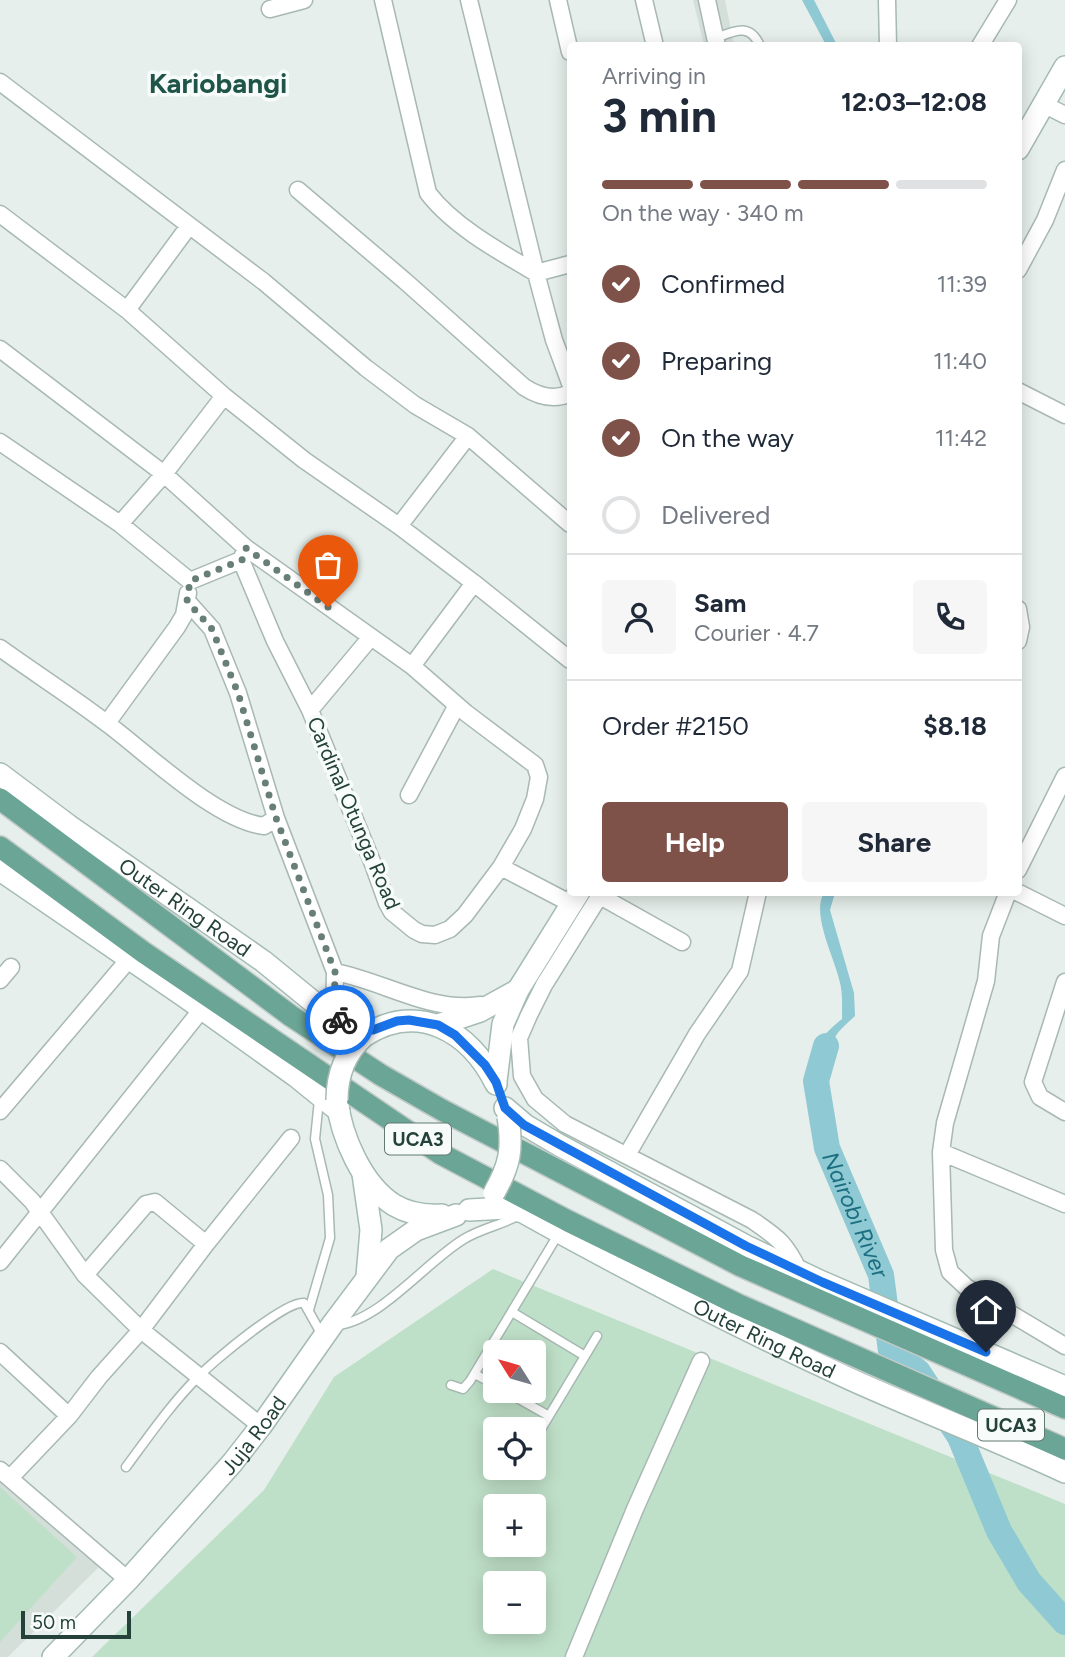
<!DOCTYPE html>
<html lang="en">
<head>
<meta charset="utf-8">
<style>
	:root { --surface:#fff; --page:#f6f6f7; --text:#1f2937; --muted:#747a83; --line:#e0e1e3; --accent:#7f5249 }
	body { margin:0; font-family:Figtree,sans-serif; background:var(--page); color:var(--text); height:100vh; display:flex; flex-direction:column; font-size:26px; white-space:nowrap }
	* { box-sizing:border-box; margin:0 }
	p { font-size:23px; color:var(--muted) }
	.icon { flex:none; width:38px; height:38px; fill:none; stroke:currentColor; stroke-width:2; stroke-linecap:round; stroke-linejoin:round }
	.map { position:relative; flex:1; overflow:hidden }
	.side { position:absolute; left:567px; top:42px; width:455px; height:854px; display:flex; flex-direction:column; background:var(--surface); border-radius:7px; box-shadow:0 4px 18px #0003 }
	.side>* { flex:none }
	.needle { width:46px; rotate:307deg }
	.tools { position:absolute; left:483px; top:1340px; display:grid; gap:14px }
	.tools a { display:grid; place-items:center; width:63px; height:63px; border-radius:7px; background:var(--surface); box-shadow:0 4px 18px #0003; font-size:35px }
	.scale { position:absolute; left:21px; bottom:18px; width:110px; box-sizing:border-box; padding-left:7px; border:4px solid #24423a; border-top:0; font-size:19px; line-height:24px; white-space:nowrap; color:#24423a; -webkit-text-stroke:5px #f7fbf9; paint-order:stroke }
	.pin { position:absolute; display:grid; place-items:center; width:60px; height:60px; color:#fff; margin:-72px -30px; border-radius:50% 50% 50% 0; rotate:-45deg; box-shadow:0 0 7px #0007 }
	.pin .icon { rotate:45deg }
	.courier { position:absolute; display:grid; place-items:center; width:70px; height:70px; margin:-35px; border:5px solid #1a73e8; border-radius:50%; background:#fff; color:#222; box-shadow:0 2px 9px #0007 }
	.headline em { font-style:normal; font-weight:700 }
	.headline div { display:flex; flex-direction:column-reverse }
	.headline { display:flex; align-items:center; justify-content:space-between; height:119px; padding:0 35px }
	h1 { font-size:46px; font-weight:700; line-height:52px }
	.bar { display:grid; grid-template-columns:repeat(4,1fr); gap:10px 7px; align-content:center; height:84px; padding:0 35px }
	.bar i { height:9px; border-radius:5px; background:var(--line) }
	.bar .on { background:var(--accent) }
	.bar p { grid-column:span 4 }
	.line { display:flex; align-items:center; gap:18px; padding:0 35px; border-top:2px solid var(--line) }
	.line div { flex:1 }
	.round { display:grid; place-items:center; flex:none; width:74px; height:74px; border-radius:7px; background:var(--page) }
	ol { padding:0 35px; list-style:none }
	li { display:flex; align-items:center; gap:21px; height:77px }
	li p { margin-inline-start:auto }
	li .icon { padding:7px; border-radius:50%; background:var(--accent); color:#fff; stroke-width:4 }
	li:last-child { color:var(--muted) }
	li i { width:38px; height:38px; border:4px solid var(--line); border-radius:50% }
	.action { display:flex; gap:14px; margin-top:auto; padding:14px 35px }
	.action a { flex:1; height:80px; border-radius:7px; background:var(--accent); color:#fff; font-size:28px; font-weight:700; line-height:80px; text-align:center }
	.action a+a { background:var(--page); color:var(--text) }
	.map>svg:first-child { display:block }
</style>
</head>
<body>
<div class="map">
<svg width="1065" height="1657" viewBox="0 0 1065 1657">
	<rect width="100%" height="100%" fill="#e6efeb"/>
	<!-- built -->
	<path fill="#d4dfda" d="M693,0H725L734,45H704Z
		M0,1475L102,1564L8,1657H0Z"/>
	<!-- green -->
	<path fill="#bfe0c8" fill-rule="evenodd" d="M493,1269L1065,1504V1657H92L264,1490L334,1377ZM495,1353H534V1391H495ZM495,1430H534V1468H495ZM495,1507H534V1545H495ZM495,1584H534V1622H495Z
		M0,1487L77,1557L0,1642Z"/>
	<!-- water -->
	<path fill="#8ec9d4" d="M802,0H814L837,45H826Z
		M824,893H835L830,910L854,993L855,1016C835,1034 829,1039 832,1067L816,1081C813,1048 816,1040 842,1019C842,1006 843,991 839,979C834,957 811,913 824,893Z"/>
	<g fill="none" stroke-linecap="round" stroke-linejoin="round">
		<!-- river -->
		<path stroke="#8ec9d4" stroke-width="26" id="s1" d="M826,1046L816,1081L827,1148L881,1275L891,1351L918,1372L960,1437L999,1531L1029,1582L1065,1622"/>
		<!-- lane casing -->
		<g stroke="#a8b8b2" stroke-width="11">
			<path id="lane" d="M716,38C734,31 750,22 760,46
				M309,1310L330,1238L328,1195L315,1139L319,1100
				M512,1312L585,1356
				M338,1325C381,1320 427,1261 464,1239C482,1228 502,1225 519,1215
				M475,1374L495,1385
				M451,1385L463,1389L470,1381L559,1233
				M505,1391L549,1416
				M534,1441L597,1336
				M126,1467C149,1436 171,1404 198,1377C212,1362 286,1300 304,1303L322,1335"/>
		</g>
		<!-- street casing -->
		<g stroke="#a8b8b2" stroke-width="19">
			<path id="street" d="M383,0L428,193C453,226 500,252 536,273L570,264
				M469,0L536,273L554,340L570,383
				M558,0L570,52
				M644,0L655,46
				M707,0L717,46
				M887,0L888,46
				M270,9L304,0
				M980,46L1008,0
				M0,82L264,282L366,368L415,405L468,436L570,524
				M1043,104L1065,115
				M298,190L405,281L524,387C538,396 554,401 570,393
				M0,214L127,310L224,396L164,474L0,349
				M1018,270L1045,220L1065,170
				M127,310L189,226
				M1018,391L1065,415
				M224,396L304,460L399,526L474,583L570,660
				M0,442L120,524L190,581L241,560L246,548L412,666L466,713L535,765L539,777L535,799L523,829L501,867L465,915L450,929L435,935L422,934L414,930L392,912L387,903L373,864L310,710L275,641L241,560
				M120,524L164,474L246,548
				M399,526L468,436
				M187,601L212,629L238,693L276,818
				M1018,609L1021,627L1018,641
				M0,648C36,674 74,698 109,725C149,755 216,820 264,826L276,818L335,972L334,1019
				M412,666L474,583
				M310,710L371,637
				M107,723L177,627L184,615L188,593
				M409,795L457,705
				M501,867L564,900
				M1018,870L1065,776
				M602,892L544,985L529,1015L519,1038L522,1076L535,1099L565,1124L752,1220C778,1238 785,1242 799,1271
				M1008,892L991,936L986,981L945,1123L941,1152L944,1250L950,1272L966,1287L1065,1346
				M1017,892L1065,916
				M600,896L682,942
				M335,972C383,981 431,1013 481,1005
				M0,980L11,967
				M1065,982L1033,1082L1040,1097L1065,1112
				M0,1111L130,958
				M941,1152L1065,1204
				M627,1155L697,1034L740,971L758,892
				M0,1169L32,1201L85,1275L141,1330L261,1426
				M0,1262L202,1009
				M85,1275L146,1204L155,1202L206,1244
				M0,1352L69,1416
				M0,1470L128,1580
				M10,1478L69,1416L99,1377L141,1330L206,1244L291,1138
				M574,1657L635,1509L701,1361"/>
		</g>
		<!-- secondary casing -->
		<g stroke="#a4bbb3" stroke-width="24">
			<g id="secondary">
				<path d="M1018,149L1065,67"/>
				<path id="s2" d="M0,774L68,825L263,961L334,1019L373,1030"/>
				<path d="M0,870L184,996L297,1077L339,1111"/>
				<path d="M438,1025L480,1011L518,990"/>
				<path d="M364,1036C418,1001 470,1031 496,1084"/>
				<path d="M496,1081L503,1024L518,990L579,892"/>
				<path d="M337,1100C341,1136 362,1185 394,1205C409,1214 426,1216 442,1215"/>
				<path d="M505,1108L525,1125L559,1145L746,1246L822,1282L1065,1387"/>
				<path d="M363,1174L371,1230L367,1276"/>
				<path id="s3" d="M469,1210L507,1208L523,1212C630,1272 739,1328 850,1379C921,1411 994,1439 1065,1472"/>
				<path id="s4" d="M53,1657L128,1580L233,1462L261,1426L332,1325L389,1249L416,1230L456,1215"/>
			</g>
		</g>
		<!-- primary casing -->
		<g stroke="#c2cac8" stroke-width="24">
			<path id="primary" d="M0,799L291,1016L381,1075L442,1110L741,1266L1065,1408
				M0,847L143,952L441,1154L568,1221L737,1304L1065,1449"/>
		</g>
		<!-- lane -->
		<use href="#lane" stroke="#fff" stroke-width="8"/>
		<!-- street -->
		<use href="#street" stroke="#fff" stroke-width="16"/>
		<!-- secondary -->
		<use href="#secondary" stroke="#fff" stroke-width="21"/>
		<!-- primary -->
		<use href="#primary" stroke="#6aa596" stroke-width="21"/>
		<!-- secondary-bridge casing -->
		<g stroke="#a4bbb3" stroke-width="24" stroke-linecap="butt">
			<path id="secondary-bridge" d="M337,1100C337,1074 345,1053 364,1036
				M494,1193C510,1165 513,1149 508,1117"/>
		</g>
		<!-- secondary-bridge -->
		<use href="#secondary-bridge" stroke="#fff" stroke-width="21"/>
	</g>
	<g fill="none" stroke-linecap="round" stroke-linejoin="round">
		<!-- done -->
		<path stroke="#687f78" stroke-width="7" stroke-dasharray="0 12.6" d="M328,607L246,548L242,560L190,581L187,601L212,629L238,693L276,818L335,972L334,1019L340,1020"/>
		<!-- route -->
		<path stroke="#1a73e8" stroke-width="9" d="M340,1020L373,1030L397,1021L409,1020L438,1025L455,1035L485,1065L496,1082L505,1108L524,1125L746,1246L822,1282L986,1352"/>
	</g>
	<g text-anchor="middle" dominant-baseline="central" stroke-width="7" stroke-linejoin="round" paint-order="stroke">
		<!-- shield labels -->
		<g fill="#f7fbf9" stroke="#637a73" stroke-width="2">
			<rect x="385" y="1123.5" width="66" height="31" rx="5"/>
			<rect x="978" y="1409.5" width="66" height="31" rx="5"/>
		</g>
		<g font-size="19" font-weight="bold" fill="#24423a">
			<text x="418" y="1139">UCA3</text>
			<text x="1011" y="1425">UCA3</text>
		</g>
		<!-- street labels -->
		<g font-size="21" fill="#24423a" stroke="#f7fbf9">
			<text transform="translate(354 813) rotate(67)">Cardinal Otunga Road</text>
			<text stroke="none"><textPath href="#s2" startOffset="228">Outer Ring Road</textPath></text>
			<text stroke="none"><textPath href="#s3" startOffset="327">Outer Ring Road</textPath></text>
			<text stroke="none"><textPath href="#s4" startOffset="299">Juja Road</textPath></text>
		</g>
		<!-- water labels -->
		<g font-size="23" font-style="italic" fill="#1c6f80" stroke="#f7fbf9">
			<text stroke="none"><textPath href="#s1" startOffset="177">Nairobi River</textPath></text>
		</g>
		<!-- district labels -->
		<g font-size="28" font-weight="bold" fill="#1f5548" stroke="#f7fbf9">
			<text x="218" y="83">Kariobangi</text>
		</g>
	</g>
</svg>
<div class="tools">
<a><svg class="needle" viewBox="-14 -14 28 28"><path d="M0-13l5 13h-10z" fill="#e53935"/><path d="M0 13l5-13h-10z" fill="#747a83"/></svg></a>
<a><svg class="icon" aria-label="locate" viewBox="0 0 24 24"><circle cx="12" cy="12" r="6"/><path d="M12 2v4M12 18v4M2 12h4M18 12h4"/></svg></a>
<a>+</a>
<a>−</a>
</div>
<div class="scale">50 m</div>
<div class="pin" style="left:328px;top:607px;background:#ea580c"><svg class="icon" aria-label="bag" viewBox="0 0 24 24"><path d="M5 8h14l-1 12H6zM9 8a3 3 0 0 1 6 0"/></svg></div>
<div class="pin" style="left:986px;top:1352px;background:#1f2937"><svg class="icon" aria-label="home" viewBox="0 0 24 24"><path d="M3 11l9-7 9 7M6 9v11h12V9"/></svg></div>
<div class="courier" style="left:340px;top:1020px"><svg class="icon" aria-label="bike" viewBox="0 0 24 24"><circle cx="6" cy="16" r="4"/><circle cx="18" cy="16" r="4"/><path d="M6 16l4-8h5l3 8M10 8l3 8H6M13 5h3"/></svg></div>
<section class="side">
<div class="headline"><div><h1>3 min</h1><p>Arriving in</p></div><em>12:03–12:08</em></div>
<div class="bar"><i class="on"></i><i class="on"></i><i class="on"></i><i></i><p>On the way · 340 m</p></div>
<ol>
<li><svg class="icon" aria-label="check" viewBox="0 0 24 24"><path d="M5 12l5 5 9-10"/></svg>Confirmed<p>11:39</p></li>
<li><svg class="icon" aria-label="check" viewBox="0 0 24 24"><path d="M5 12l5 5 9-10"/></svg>Preparing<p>11:40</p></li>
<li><svg class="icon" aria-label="check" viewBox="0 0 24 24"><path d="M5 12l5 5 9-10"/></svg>On the way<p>11:42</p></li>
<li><i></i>Delivered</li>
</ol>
<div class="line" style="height:126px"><a class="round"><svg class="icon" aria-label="person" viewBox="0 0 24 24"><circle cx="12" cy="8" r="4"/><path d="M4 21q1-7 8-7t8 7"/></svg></a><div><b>Sam</b><p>Courier · 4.7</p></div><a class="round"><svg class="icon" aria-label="phone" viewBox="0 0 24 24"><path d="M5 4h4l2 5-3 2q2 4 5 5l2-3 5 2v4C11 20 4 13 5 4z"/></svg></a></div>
<div class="line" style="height:91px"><div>Order #2150</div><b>$8.18</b></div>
<div class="action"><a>Help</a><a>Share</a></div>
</section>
</div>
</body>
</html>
